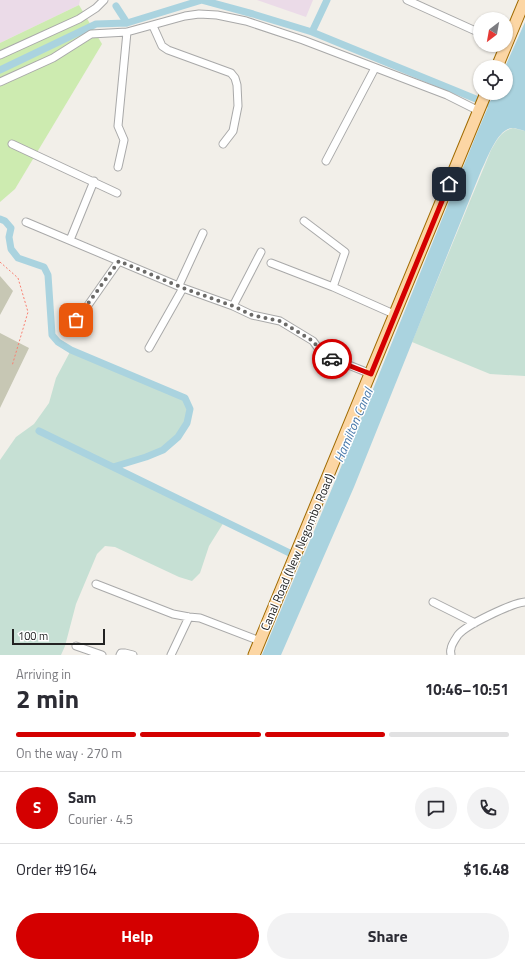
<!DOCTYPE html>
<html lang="en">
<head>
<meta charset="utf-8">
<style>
	:root { --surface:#fff; --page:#f2f2f3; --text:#2b2b33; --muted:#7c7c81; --line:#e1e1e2; --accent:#d40000 }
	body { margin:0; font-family:"Titillium Web",sans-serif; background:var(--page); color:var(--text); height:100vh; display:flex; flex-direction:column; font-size:15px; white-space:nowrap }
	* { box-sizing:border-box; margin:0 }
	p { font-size:13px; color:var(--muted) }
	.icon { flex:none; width:22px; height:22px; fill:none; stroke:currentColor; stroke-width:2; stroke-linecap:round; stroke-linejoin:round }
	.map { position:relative; height:655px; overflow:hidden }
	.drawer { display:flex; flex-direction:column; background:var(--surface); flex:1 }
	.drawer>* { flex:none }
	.needle { width:26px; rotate:211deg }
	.controls { position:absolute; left:473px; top:12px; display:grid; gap:8px }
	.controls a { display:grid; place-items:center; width:40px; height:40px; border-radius:50%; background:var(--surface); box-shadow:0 1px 3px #0004; font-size:20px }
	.scale { position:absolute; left:12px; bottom:10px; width:93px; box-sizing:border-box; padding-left:4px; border:2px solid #222; border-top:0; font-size:11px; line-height:14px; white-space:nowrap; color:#222; -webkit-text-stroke:3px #fff; paint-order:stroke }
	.pin { position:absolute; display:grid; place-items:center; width:34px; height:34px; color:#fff; margin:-17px; border-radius:8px; box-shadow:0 2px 6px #0006 }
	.courier { position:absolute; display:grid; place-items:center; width:40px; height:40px; margin:-20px; border:3px solid #d40000; border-radius:50%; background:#fff; color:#222; box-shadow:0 1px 5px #0007 }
	.headline em { font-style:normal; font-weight:700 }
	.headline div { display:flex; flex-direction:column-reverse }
	.headline { display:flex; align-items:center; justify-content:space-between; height:68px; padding:0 16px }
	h1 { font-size:26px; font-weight:700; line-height:30px }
	.bar { display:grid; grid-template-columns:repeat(4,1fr); gap:6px 4px; align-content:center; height:48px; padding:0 16px }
	.bar i { height:5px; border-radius:3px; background:var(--line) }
	.bar .current { background:var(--accent) }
	.bar p { grid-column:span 4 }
	.line { display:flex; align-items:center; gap:10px; padding:0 16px; border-top:1px solid var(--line) }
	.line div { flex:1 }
	.round { display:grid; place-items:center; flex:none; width:42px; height:42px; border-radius:21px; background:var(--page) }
	.button { display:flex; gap:8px; margin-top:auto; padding:8px 16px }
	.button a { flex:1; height:46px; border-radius:24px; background:var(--accent); color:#fff; font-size:16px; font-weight:700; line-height:46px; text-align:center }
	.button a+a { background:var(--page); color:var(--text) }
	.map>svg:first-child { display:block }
</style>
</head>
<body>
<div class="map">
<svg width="525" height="655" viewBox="0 0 525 655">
	<rect width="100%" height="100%" fill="#f2efe9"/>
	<!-- industrial -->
	<path fill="#ebdbe8" d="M0,0H80L79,5L0,43Z
		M257,0H313L306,17Z"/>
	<!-- construction -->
	<path fill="#c7c7b4" d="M0,276L13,291L0,315Z
		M0,333L29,348L0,408Z"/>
	<!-- grass -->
	<path fill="#cdebb0" d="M79,5L102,44L15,189L0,202V43Z"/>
	<!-- wetland -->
	<path fill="#c6e0d4" d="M513,128L525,131V376L490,374L412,342L491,150C497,140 501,131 513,128Z
		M71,350L185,398C187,402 190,406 190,410C190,417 186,424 183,430C163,458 142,456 114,467L224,522L209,546L200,573L192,581L179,577L115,547L105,546L97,554L76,604L65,646L61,655H0V460L16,437L34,424L49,403L56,378Z"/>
	<!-- water -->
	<path fill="#aad3df" d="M525,22V131C521,130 516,128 512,128C497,129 487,160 481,171L354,487L281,655H262L354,436L477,133L494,93H506L505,67Z"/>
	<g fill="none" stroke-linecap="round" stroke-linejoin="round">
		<!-- canal -->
		<path stroke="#aad3df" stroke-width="7" d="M116,6L127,23
			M312,32L327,0
			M0,70L96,24L127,23L202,0L253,14L312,32L498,108
			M0,219L5,221L11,228L9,237L11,249L18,258L44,267L48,275L52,335L58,342L71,350L185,398L190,409L187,423L178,437L163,450L146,457L113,467
			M39,431L308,562"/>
		<!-- minor casing -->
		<g stroke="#a9a9a9" stroke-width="9">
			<path id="minor" d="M407,0L480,33
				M153,26L162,46L168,50L231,73L235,78L237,85L238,106L233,131L223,144
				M0,55L79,19L96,8L104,0
				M0,82L53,58L91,34L127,32L185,16L199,14L217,15L246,21L303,40L447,95L479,111
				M12,144L117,193
				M326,161L375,68
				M118,167L124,140L118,126L127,32
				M304,221L345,252L333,287
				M26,222L183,288L233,306L252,315L280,321L313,341L321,352L329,357L371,374
				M70,240L94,181
				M271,263L333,287L396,315
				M179,285L203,233
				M233,306L261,252
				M77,321L119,261
				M149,348L183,288
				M96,584L173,614L189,617L200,618L260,641
				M433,602L475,623
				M76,646L102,655
				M120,655L121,653H125L133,655
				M171,655L189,617
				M451,655C451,653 450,651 451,649C451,645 456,638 458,635C466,625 512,603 525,602"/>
		</g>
		<!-- primary casing -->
		<g stroke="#a06b00" stroke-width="13">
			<path id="primary" d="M497,67L525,0
				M254,655L486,93"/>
		</g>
		<!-- path -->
		<path stroke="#fa8072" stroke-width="1" stroke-dasharray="2 2" stroke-linecap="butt" d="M0,262L18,278L28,312L12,366"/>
		<!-- minor -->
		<use href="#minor" stroke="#fff" stroke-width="7"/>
		<!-- primary -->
		<use href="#primary" stroke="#fcd6a4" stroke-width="11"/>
	</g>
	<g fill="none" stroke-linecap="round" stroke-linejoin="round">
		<!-- done -->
		<path stroke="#6b6a68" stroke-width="4" stroke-dasharray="0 7.2" d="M76,320L119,261L183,288L233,306L252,315L280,321L313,341L321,352L332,359"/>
		<!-- route -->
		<path stroke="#d40000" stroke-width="5" d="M332,359L371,374L449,184"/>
	</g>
	<g text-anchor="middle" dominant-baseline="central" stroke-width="3" stroke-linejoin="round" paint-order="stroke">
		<!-- street labels -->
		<g font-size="12" fill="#222" stroke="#fff">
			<text transform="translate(297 552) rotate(-67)">Canal Road (New Negombo Road)</text>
		</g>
		<!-- water labels -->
		<g font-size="13" font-style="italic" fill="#4a7aab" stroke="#fff">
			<text transform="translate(353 425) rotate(-67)">Hamilton Canal</text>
		</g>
	</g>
</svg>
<div class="controls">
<a><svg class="needle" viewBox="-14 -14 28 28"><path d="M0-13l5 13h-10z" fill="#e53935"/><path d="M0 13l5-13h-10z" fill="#7c7c81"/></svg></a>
<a><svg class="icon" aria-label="locate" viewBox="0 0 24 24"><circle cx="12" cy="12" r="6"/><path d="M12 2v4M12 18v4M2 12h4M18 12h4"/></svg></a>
</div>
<div class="scale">100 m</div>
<div class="pin" style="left:76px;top:320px;background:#ea580c"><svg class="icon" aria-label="bag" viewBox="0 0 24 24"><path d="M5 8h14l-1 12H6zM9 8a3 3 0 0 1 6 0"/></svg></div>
<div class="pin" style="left:449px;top:184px;background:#1f2937"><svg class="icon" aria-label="home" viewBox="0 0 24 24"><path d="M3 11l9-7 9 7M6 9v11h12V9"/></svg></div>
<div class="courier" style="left:332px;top:359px"><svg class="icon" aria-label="car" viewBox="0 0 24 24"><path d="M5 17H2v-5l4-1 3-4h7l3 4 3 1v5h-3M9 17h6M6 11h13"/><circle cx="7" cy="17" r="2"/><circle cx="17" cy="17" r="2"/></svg></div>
</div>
<section class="drawer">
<div class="headline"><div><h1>2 min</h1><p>Arriving in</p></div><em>10:46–10:51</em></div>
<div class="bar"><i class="current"></i><i class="current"></i><i class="current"></i><i></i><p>On the way · 270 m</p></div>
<div class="line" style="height:72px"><b class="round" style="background:var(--accent);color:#fff">S</b><div><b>Sam</b><p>Courier · 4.5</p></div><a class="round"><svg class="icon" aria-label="chat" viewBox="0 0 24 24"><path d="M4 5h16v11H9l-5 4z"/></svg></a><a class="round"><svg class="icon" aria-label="phone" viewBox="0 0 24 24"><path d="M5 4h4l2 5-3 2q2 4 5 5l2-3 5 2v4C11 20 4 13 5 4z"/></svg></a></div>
<div class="line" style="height:52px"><div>Order #9164</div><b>$16.48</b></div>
<div class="button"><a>Help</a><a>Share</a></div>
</section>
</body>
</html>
